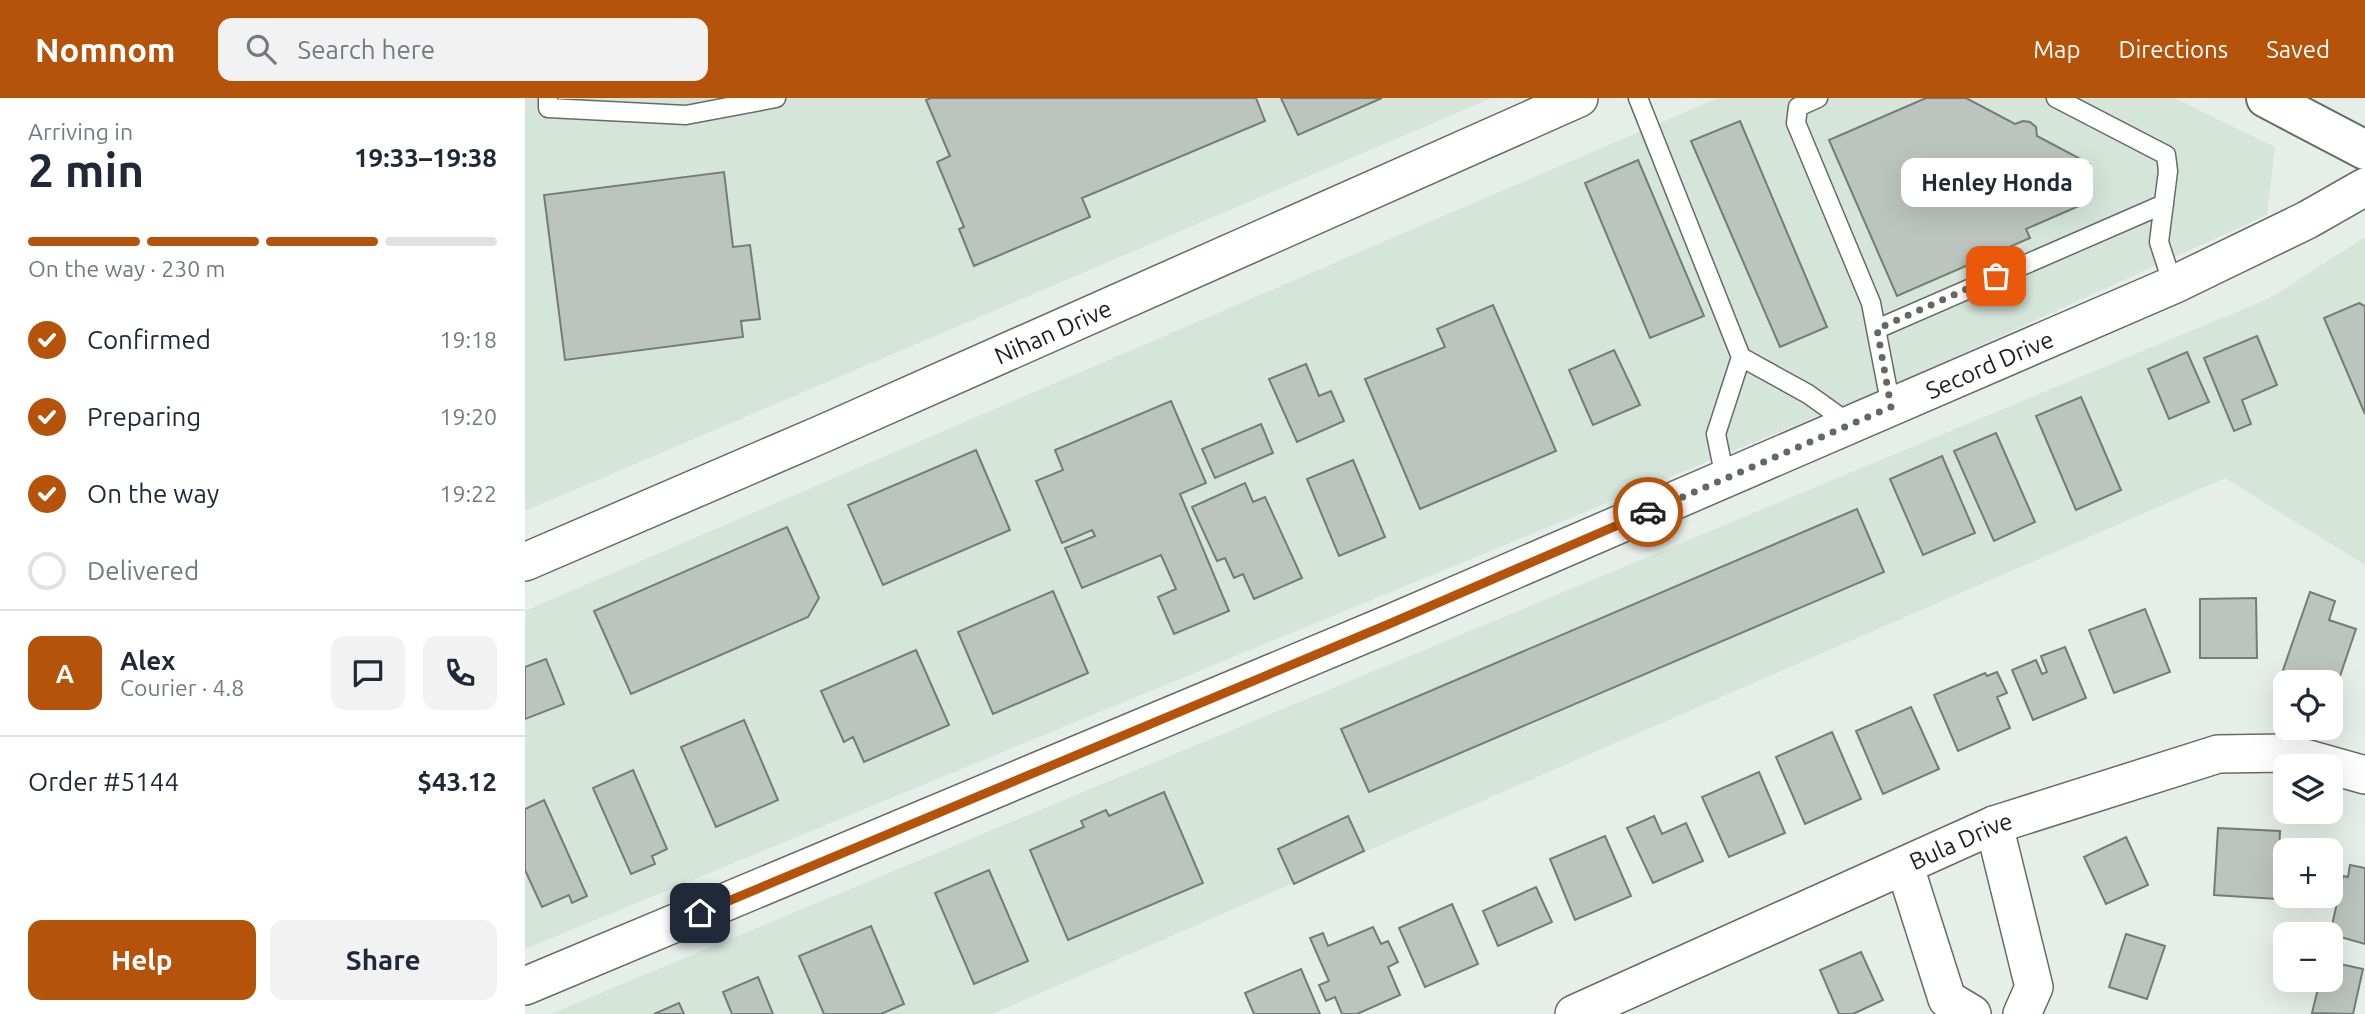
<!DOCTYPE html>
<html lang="en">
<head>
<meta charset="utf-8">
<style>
	:root { --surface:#fff; --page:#f2f2f3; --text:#1f2937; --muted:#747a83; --line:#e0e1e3; --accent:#b45309 }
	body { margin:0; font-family:Ubuntu,sans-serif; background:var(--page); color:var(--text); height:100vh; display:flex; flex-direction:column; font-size:26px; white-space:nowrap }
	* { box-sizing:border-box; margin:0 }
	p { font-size:23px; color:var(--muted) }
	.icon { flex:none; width:38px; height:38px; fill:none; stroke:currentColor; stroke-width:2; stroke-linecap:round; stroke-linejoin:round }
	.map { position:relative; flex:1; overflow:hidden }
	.drawer { display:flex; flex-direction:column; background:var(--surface); width:525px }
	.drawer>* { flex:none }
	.tools { position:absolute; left:1748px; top:572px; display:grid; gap:14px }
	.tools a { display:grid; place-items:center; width:70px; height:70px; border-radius:14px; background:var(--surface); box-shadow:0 7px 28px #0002; font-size:35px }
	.pin { position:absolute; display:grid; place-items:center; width:60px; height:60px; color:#fff; margin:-30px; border-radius:14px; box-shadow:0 4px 10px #0006 }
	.courier { position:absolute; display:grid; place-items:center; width:70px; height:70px; margin:-35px; border:5px solid #b45309; border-radius:50%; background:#fff; color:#222; box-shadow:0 2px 9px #0007 }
	.bubble { position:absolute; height:49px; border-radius:14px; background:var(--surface); box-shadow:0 7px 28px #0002; font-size:23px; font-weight:600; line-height:49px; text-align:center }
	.summary em { font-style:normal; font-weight:600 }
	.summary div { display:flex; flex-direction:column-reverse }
	.summary { display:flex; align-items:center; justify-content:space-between; height:119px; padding:0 28px }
	h1 { font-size:46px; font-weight:600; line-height:52px }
	.bar { display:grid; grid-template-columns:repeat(4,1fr); gap:10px 7px; align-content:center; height:84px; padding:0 28px }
	.bar i { height:9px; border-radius:5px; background:var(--line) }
	.bar .active { background:var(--accent) }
	.bar p { grid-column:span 4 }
	.line { display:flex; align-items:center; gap:18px; padding:0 28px; border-top:2px solid var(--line) }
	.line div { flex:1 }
	.round { display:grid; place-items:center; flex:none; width:74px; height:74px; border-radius:14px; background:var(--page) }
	ol { padding:0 28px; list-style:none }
	li { display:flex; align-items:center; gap:21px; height:77px }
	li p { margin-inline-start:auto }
	li .icon { padding:7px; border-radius:50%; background:var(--accent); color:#fff; stroke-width:4 }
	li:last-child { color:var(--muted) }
	li i { width:38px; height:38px; border:4px solid var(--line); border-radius:50% }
	.action { display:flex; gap:14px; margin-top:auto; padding:14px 28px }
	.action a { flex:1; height:80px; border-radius:14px; background:var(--accent); color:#fff; font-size:28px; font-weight:600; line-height:80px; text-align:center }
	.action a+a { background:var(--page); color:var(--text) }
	header { display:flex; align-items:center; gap:42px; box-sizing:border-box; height:98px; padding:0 35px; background:var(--accent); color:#fff }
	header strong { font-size:33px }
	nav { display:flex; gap:38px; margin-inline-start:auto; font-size:24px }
	.search { width:490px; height:63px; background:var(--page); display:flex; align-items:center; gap:18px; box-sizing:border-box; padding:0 24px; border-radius:14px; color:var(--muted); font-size:26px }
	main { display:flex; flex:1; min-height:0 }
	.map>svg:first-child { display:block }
</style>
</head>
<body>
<header>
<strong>Nomnom</strong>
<div class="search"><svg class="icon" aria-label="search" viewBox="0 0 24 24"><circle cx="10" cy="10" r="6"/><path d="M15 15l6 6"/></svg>Search here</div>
<nav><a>Map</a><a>Directions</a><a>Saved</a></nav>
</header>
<main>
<section class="drawer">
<div class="summary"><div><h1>2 min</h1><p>Arriving in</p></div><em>19:33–19:38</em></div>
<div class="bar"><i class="active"></i><i class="active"></i><i class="active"></i><i></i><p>On the way · 230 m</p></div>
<ol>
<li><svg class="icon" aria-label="check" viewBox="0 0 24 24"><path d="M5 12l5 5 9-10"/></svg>Confirmed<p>19:18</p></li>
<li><svg class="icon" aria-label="check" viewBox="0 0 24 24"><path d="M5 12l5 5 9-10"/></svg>Preparing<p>19:20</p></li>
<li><svg class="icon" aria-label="check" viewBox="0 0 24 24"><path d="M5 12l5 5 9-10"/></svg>On the way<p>19:22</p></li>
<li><i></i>Delivered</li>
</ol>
<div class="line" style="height:126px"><b class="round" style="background:var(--accent);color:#fff">A</b><div><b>Alex</b><p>Courier · 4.8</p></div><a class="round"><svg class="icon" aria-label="chat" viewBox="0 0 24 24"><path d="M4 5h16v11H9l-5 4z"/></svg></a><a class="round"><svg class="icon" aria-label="phone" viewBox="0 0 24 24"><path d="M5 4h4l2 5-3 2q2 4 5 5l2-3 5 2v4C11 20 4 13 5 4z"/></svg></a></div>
<div class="line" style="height:91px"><div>Order #5144</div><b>$43.12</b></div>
<div class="action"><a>Help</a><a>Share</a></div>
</section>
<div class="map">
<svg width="1840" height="916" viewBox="0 0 1840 916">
	<rect width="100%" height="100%" fill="#e5eee8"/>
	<!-- built -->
	<path fill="#d5e5da" d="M0,0H967L0,413Z
		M1193,0H1649L1750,49L1742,117L1368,287L0,851V513Z
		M1840,139V467L1700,380L467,916H25L1745,200Z"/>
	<!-- building -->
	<path fill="#bbc4be" stroke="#747c76" stroke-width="2" d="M406,0H731L740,23L557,100L565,119L449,168L434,131L439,129L412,64L425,58L401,2Z
		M756,0H857L773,37Z
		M1401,0H1441L1490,26L1498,23L1505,24L1511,29L1512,38L1565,66L1554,108L1501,131L1505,140L1372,198L1304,42Z
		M1215,23L1302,229L1255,249L1166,43Z
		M1113,62L1179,218L1125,240L1060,85Z
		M199,74L208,149L225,147L235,221L216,223L218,239L40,262L19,97Z
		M1834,205L1840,208V316L1799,220Z
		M968,207L1031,353L895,411L840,281L920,249L912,231Z
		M1732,238L1752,287L1717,302L1726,326L1709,333L1679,260Z
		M1089,252L1115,307L1068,327L1044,272Z
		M1662,254L1684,304L1644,321L1623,271Z
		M781,266L794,298L806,293L819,323L772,344L744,281Z
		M1556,299L1596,392L1551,412L1511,318Z
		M646,303L681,385L655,396L704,513L649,536L633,499L651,491L636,457L557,490L540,450L570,438L567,432L537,445L511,383L538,372L530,352Z
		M736,326L748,355L690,380L677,351Z
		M1471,335L1510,424L1469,443L1429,353Z
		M451,352L485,432L358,487L323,407Z
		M1417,358L1450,435L1398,457L1365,381Z
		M828,362L860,439L814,458L782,381Z
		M720,385L728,404L740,399L777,480L729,501L718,476L709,480L700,460L692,463L667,409Z
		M1332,411L1359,474L844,694L816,631Z
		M262,429L294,500L283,519L106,596L69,513Z
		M528,493L563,575L468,616L433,534Z
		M1785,494L1810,503L1804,522L1831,531L1811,590L1806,588V584H1795L1758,572Z
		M1731,500L1732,560H1675V501Z
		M1620,511L1645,574L1589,595L1564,532Z
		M1540,549L1561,600L1508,622L1487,572L1511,562L1517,576L1522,574L1516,558Z
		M391,552L424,627L339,664L328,639L319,644L296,593Z
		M21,561L39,606L0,621V569Z
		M1472,574L1482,595L1472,599L1485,630L1433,653L1409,597L1460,575L1462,578Z
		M1386,609L1414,671L1358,696L1331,633Z
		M219,622L253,702L191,729L156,649Z
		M1307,634L1336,701L1280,726L1251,659Z
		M108,672L142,751L127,758L130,766L106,776L68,690Z
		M1234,674L1260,735L1204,759L1177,699Z
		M639,694L678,785L543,842L505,752L559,729L556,723L581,712L584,718Z
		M19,702L62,798L47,805L44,797L17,809L0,772V711Z
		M823,718L839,753L769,786L753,751Z
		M1129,718L1137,736L1161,725L1178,763L1128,785L1102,730Z
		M1693,730L1755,733L1752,801L1689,797Z
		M1080,738L1106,798L1050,822L1025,761Z
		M1601,739L1623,787L1581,806L1559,759Z
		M1825,767L1840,770V846L1805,836L1818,778L1823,779Z
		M464,772L503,863L449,886L410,795Z
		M1011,789L1027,824L973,848L958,813Z
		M927,806L953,866L900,889L874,830Z
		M346,828L379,906L356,916H299L274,858Z
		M848,829L856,846L863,843L873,864L863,869L875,897L832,916H817L810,899L801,903L794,887L804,883L785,840L798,835L803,848Z
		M1601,836L1640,848L1622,901L1584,889Z
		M1336,854L1358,902L1328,916H1314L1295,872Z
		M1806,864L1838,871L1828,916L1787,915L1795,882H1806Z
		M776,871L795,916H729L720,895Z
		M233,879L248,916H207L198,894Z
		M154,905L159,916H129Z"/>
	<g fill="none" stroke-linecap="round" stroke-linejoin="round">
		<!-- service casing -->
		<g stroke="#656c67" stroke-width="21">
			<path id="service" d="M23,0V10L161,17L251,0
				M1113,0L1216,259L1283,296L1325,326
				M1293,0L1273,9L1271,25L1346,205L1366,309
				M1531,0L1641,57L1643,73L1634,144L1648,187
				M1352,231L1639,106
				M1200,380L1191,336L1216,259"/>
		</g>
		<!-- minor casing -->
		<g stroke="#656c67" stroke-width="40">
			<g id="minor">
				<path id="s1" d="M0,464L297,336L1054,0"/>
				<path d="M1469,727L1509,889L1497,916"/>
				<path d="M1380,769L1422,901L1447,916"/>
				<path id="s2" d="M0,888L864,526L1648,187L1782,122L1840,89"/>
				<path id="s3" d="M1049,916L1469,727L1693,656L1762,655L1840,677"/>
			</g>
		</g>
		<!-- secondary casing -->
		<g stroke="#656c67" stroke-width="42">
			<path id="secondary" d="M1741,0L1840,52"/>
		</g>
		<!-- service -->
		<use href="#service" stroke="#fff" stroke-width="18"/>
		<!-- minor -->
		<use href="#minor" stroke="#fff" stroke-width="37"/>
		<!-- secondary -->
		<use href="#secondary" stroke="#fff" stroke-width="38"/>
	</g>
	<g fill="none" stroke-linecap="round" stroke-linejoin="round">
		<!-- done -->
		<path stroke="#636865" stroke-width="7" stroke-dasharray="0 12.6" d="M1123,414L1366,309L1352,231L1471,178"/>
		<!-- route -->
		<path stroke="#b45309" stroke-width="9" d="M175,815L864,526L1123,414"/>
	</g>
	<g text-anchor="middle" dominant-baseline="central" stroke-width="5" stroke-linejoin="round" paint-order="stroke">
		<!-- street labels -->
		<g font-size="24" fill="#1d201e" stroke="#fff">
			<text stroke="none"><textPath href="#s1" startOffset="576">Nihan Drive</textPath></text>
			<text stroke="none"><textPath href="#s2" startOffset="1591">Secord Drive</textPath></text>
			<text stroke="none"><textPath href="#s3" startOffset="424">Bula Drive</textPath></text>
		</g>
	</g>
</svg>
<div class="tools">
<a><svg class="icon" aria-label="locate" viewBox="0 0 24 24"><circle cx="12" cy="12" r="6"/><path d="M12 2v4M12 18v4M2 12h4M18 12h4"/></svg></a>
<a><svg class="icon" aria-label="layers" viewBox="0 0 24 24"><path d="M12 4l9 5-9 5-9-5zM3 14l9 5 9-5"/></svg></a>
<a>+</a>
<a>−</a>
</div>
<div class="pin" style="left:1471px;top:178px;background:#ea580c"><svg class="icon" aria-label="bag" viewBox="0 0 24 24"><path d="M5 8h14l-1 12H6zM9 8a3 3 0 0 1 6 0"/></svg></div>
<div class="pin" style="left:175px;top:815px;background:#1f2937"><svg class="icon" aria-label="home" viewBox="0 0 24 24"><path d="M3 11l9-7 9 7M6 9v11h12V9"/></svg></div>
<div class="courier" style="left:1123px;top:414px"><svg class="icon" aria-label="car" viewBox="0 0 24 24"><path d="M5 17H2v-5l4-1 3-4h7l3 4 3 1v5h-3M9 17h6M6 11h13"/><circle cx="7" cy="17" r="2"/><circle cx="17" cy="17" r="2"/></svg></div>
<div class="bubble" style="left:1376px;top:60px;width:192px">Henley Honda</div>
</div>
</main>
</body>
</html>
